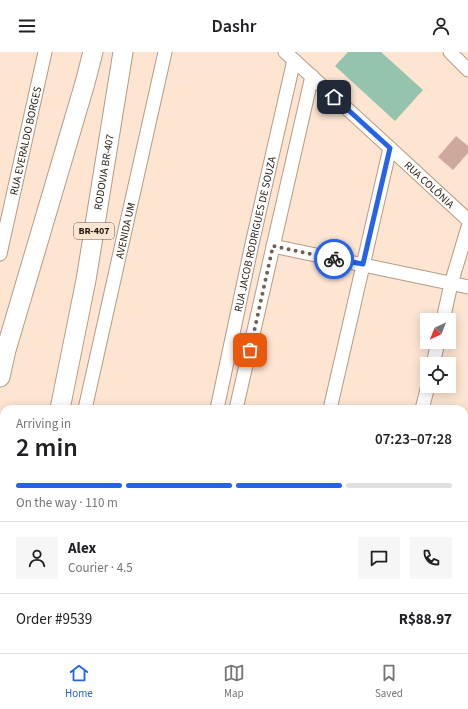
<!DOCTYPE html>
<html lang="en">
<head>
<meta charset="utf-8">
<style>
	:root { --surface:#fff; --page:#f6f6f6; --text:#202124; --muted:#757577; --line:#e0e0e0; --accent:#2563eb }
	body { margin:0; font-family:"Source Sans 3",sans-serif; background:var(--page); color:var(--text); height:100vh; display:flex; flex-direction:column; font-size:15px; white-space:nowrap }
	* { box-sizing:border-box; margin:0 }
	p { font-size:13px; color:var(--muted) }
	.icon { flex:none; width:22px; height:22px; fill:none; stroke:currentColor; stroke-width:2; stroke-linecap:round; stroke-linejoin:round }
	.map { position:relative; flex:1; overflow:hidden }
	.drawer { position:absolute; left:0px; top:353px; width:468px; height:248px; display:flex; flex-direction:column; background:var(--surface); border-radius:12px 12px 0 0; box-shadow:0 2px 10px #0003 }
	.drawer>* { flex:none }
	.needle { width:26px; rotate:223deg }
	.fabs { position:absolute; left:420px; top:261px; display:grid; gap:8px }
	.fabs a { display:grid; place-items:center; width:36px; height:36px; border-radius:0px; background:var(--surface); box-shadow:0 2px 10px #0003; font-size:20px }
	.pin { position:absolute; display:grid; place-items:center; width:34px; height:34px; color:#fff; margin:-17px; border-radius:8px; box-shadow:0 2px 6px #0006 }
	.courier { position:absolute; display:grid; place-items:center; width:40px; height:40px; margin:-20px; border:3px solid #2563eb; border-radius:50%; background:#fff; color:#222; box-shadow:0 1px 5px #0007 }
	.overview em { font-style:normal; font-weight:600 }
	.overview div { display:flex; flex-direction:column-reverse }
	.overview { display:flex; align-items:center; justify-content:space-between; height:68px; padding:0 16px }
	h1 { font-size:26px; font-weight:600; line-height:30px }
	.bar { display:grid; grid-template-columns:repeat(4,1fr); gap:6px 4px; align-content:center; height:48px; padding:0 16px }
	.bar i { height:5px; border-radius:3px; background:var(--line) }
	.bar .on { background:var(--accent) }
	.bar p { grid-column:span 4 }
	.line { display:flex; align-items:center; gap:10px; padding:0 16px; border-top:1px solid var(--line) }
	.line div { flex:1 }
	.round { display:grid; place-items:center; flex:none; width:42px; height:42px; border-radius:0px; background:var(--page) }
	header { display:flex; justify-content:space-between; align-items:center; height:52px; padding:0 16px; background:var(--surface); font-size:18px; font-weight:600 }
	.tabs { display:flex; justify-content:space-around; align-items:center; height:56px; border-top:1px solid var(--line); background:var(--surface); font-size:11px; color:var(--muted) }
	.tabs a { display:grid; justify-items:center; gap:2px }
	.tabs .on { color:var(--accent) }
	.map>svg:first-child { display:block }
</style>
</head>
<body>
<header><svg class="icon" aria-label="menu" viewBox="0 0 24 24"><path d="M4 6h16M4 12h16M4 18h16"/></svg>Dashr<svg class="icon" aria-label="person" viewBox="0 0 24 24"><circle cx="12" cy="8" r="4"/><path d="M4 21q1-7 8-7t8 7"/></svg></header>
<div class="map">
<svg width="468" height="601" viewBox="0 0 468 601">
	<rect width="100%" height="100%" fill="#fee5d2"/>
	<!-- green -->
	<path fill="#95c4ae" d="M348,0H381L423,38L395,69L335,14Z"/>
	<!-- building -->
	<path fill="#cea89d" d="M456,84L468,94V101L453,118L438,105Z"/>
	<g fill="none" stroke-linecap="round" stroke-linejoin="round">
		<!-- minor casing -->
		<g stroke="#b79a83" stroke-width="15">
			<g id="minor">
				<path id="s1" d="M285,0L390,96L468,168"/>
				<path d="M450,0L468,18"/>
				<path d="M273,194L468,235"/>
				<path id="s2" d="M0,202L45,0"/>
				<path d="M443,268L451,232L468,175"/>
				<path d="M433,312L438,290"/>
				<path id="s3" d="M85,357L165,0"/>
				<path id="s4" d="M217,357L252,192L294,8"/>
				<path d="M236,357L312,24"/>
				<path d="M330,357L390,96"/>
				<path d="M422,357L428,334"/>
				<path d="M464,589L468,572"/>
				<path d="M29,601L30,597"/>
				<path d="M161,601L162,597"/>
				<path d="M179,601L180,597"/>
				<path d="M274,601L275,597"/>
				<path d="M367,601L368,597"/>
				<path d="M461,601L462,597"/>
			</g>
		</g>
		<!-- highway casing -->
		<g stroke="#b79a83" stroke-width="21">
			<g id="highway">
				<path d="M0,325L6,298L85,31L93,0"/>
				<path id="s5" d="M60,357L86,228L123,0"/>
				<path d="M0,423L4,426"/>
				<path d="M0,464L4,465"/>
				<path d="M3,601L4,597"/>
			</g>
		</g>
		<!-- minor -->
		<use href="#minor" stroke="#fff" stroke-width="13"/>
		<!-- highway -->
		<use href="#highway" stroke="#fff" stroke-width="19"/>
	</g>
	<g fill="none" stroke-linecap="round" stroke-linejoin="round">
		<!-- done -->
		<path stroke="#716155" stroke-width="4" stroke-dasharray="0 7.2" d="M250,298L273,194L334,207"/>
		<!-- route -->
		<path stroke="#2563eb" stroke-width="5" d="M334,45L390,96L363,212L334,207"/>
	</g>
	<g text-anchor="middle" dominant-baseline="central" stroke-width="4" stroke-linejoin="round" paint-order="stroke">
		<!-- shield labels -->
		<rect fill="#fee5d2" stroke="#66574b" stroke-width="1" x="74" y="171" width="40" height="16" rx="3"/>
		<g font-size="10" font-weight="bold" fill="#251a11">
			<text x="94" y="179">BR-407</text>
		</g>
		<!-- street labels -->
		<g font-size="11" fill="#251a11" stroke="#fee5d2">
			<text stroke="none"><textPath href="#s2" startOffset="116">RUA EVERALDO BORGES</textPath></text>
			<text stroke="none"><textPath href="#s5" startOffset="241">RODOVIA BR-407</textPath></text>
			<text stroke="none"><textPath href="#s1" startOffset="196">RUA COLÔNIA</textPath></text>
			<text stroke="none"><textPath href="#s3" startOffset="183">AVENIDA UM</textPath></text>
			<text stroke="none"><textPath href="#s4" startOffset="179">RUA JACOB RODRIGUES DE SOUZA</textPath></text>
		</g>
	</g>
</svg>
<div class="fabs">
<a><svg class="needle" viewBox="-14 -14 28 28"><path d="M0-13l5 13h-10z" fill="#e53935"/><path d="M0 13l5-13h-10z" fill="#757577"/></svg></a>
<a><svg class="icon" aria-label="locate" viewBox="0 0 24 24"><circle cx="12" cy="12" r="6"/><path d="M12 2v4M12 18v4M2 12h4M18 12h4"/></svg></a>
</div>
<div class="pin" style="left:250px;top:298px;background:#ea580c"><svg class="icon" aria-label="bag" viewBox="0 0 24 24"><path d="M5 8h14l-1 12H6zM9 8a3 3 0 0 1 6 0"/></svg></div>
<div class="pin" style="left:334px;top:45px;background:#1f2937"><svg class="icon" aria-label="home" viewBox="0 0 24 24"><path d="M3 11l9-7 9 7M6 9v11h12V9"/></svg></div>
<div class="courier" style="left:334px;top:207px"><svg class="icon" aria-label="bike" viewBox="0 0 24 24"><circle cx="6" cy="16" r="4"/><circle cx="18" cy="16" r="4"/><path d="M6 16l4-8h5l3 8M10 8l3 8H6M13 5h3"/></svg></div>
<section class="drawer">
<div class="overview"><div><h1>2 min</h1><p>Arriving in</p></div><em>07:23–07:28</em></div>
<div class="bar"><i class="on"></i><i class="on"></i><i class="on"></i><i></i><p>On the way · 110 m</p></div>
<div class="line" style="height:72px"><a class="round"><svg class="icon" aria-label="person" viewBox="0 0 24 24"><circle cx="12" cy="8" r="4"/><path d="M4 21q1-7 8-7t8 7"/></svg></a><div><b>Alex</b><p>Courier · 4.5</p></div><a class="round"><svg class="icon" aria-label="chat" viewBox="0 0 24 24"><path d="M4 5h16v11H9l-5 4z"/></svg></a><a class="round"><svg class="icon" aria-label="phone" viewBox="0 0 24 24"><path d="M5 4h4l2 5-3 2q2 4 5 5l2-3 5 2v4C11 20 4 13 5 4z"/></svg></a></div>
<div class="line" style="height:52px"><div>Order #9539</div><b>R$88.97</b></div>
</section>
</div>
<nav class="tabs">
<a class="on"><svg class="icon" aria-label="home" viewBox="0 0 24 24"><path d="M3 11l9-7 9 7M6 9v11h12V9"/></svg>Home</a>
<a><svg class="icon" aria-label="map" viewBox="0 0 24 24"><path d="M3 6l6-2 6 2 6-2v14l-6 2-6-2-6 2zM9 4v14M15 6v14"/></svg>Map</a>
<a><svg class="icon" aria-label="saved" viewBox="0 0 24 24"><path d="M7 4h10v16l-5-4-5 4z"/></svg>Saved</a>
</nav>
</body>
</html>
